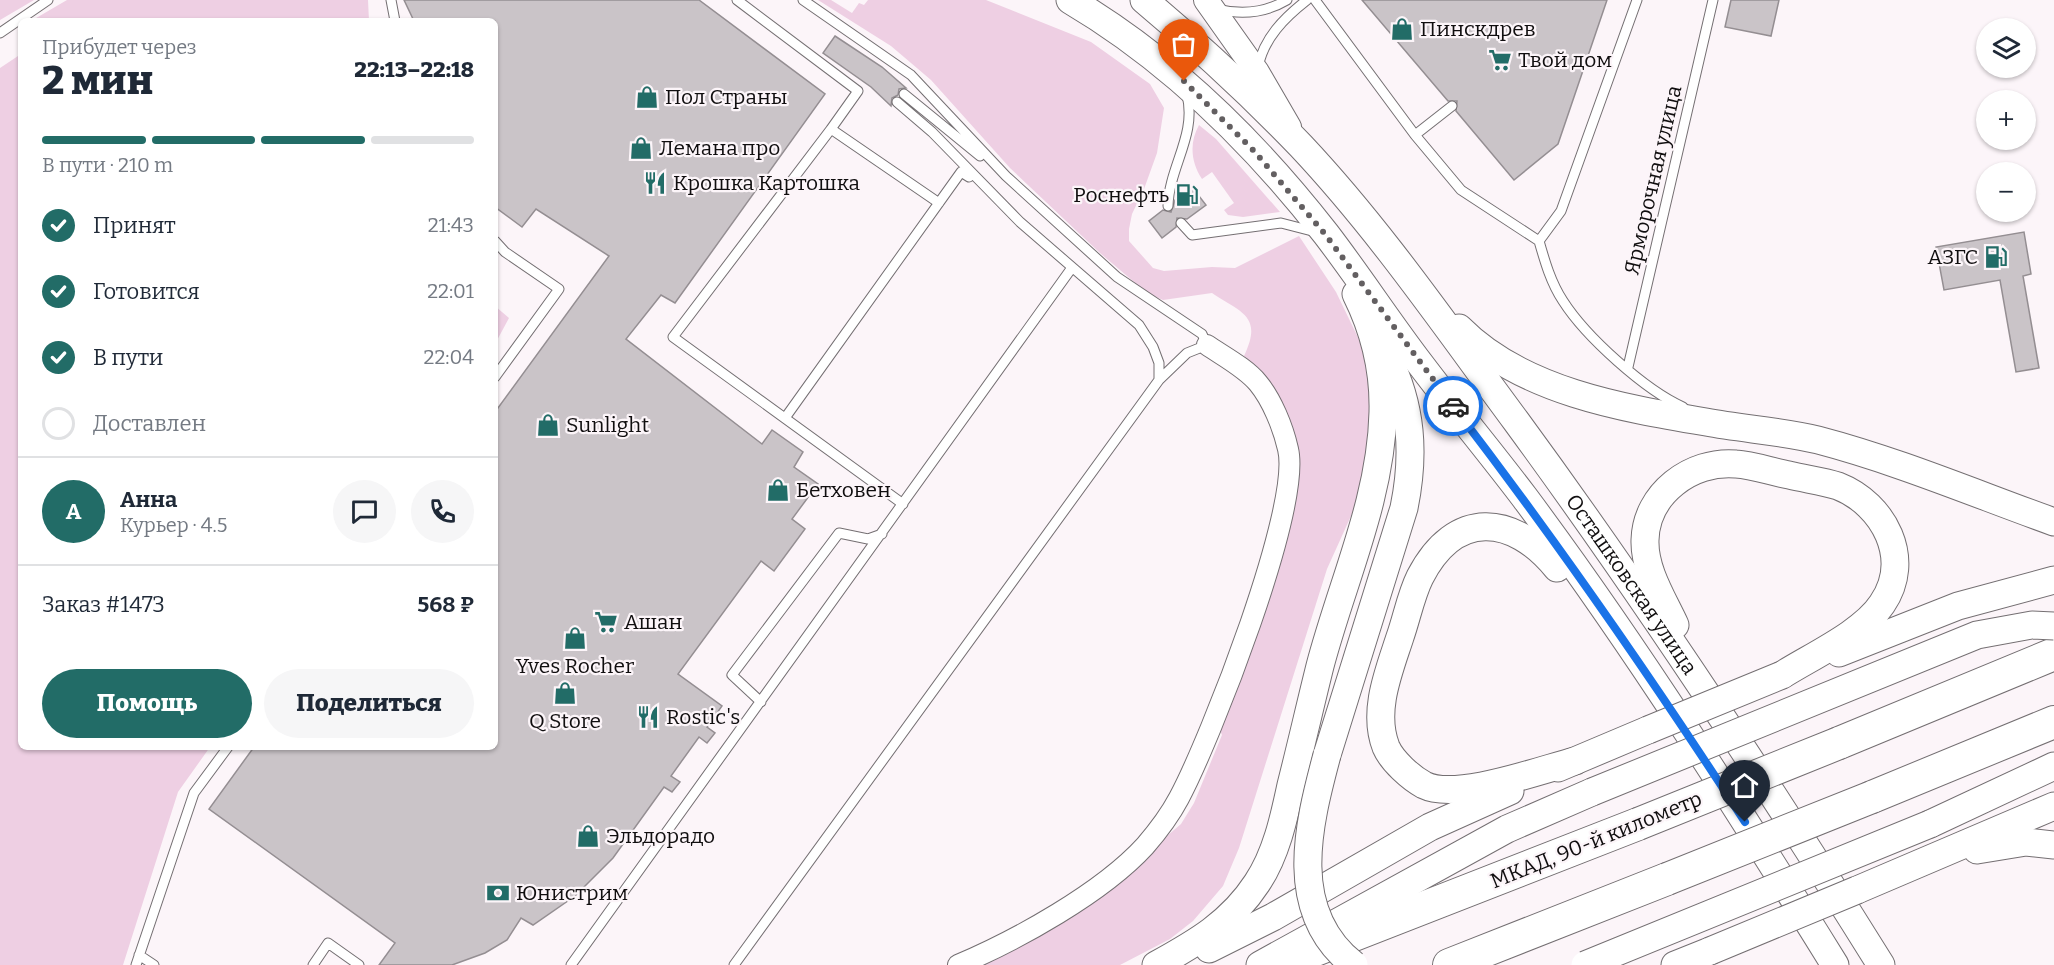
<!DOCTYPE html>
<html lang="ru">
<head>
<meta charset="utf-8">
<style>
	:root { --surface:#fff; --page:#f6f6f7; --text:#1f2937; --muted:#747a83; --line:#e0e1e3; --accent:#226c67 }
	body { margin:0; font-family:Bitter,serif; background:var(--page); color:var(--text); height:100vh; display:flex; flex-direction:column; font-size:22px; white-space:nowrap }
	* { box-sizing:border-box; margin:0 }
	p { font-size:20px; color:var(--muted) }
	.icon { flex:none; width:33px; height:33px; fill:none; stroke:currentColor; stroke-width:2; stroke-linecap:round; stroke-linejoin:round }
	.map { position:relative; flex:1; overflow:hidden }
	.sheet { position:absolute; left:18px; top:18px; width:480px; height:732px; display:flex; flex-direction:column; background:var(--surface); border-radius:9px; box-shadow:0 2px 4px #0004 }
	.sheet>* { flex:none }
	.controls { position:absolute; left:1976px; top:18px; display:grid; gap:12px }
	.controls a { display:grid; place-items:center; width:60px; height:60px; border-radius:50%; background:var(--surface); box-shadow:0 2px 4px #0004; font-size:30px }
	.pin { position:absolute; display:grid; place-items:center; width:51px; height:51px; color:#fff; margin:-62px -26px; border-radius:50% 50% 50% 0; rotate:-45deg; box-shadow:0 0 6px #0007 }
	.pin .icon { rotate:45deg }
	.courier { position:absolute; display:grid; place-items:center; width:60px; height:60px; margin:-30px; border:4px solid #1a73e8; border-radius:50%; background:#fff; color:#222; box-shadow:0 2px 8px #0007 }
	.overview em { font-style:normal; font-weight:800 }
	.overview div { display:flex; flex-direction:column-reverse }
	.overview { display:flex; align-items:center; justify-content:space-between; height:102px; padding:0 24px }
	h1 { font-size:39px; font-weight:800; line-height:45px }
	.bar { display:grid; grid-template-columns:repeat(4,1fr); gap:9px 6px; align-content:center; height:72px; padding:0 24px }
	.bar i { height:8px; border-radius:4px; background:var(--line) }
	.bar .active { background:var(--accent) }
	.bar p { grid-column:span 4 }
	.line { display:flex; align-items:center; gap:15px; padding:0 24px; border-top:2px solid var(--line) }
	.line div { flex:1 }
	.round { display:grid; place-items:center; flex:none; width:63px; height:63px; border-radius:32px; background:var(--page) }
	ol { padding:0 24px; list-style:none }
	li { display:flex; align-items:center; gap:18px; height:66px }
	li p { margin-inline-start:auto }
	li .icon { padding:6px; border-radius:50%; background:var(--accent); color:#fff; stroke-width:4 }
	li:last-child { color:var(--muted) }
	li i { width:33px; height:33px; border:3px solid var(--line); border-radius:50% }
	.button { display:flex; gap:12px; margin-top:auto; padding:12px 24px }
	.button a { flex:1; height:69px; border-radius:36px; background:var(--accent); color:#fff; font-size:24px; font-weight:800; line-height:69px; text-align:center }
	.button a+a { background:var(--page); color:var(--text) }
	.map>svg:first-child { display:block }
</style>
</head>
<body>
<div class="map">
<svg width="2054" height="965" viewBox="0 0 2054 965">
	<rect width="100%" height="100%" fill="#fcf5f9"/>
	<!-- green -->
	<path fill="#eecfe3" d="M0,0H34L0,20Z
		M67,0H368L369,21H31Z
		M818,0H831L852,13L859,3L864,5L868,0H986L1091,42L1150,84L1164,108L1157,153L1144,189L1132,214L1129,229V241L1153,268L1164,271L1212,267L1235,268L1299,236L1336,292L1367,356L1373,412L1360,496L1327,569L1239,848L1223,886L1193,921L1170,939L1120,965H980L1147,853L1181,824L1194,803L1222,735L1219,728L1296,470L1261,376L1244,356C1263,316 1242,313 1212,293L1163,300L1147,293L1100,253L1010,168L931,80L891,46Z
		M21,54V747H210L178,792L123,965H0V68Z
		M1199,125L1216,139L1280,212L1243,217L1228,215L1224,210L1234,203L1212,172L1202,179C1191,162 1189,143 1199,125Z
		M495,306L509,318L495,344Z"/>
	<!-- building -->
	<path fill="#cac4c8" stroke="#948e92" stroke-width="1.5" d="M404,0H699L825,94L675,303L661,295L626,339L762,444L772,430L803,452L794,467L818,484L792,519L805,529L774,571L761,561L678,674L722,706L707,727L715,733L707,743L699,737L671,776L680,782L672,792L664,787L613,858L575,896L533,925L521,918L507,940L485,953L452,965H379L395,943L209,809L254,747H495V412L609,256L536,209L522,227L495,207V21H414Z
		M1362,0H1607L1558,144L1514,180L1456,111L1457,101H1448Z
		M1731,0H1779L1771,36L1725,27Z
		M835,36L882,67L906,88L899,89L898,95L892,98L891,106L871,87L823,53Z
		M1192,187L1206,205L1187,219L1177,218L1176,227L1162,238L1149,221L1163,210L1171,212L1175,200Z
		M2024,232L2031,274L2023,276L2039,368L2016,372L2000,280L1944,290L1936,247Z"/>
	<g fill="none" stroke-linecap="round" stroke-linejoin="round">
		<!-- service casing -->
		<g stroke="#746f72" stroke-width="11">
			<path id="service" d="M391,0L395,21
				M737,0L858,91L831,129
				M1315,0L1415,135L1452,106
				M1217,9C1241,15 1265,13 1287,0
				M0,33L48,0
				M1258,67C1264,38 1284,18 1307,0
				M904,94L980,156
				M897,102L932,132L1020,222L1139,325L1153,347L1159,363V380
				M1415,135L1461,190L1539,241C1545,262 1551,283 1563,301C1586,337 1645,390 1683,407
				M1168,206C1169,167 1197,135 1187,95
				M1181,223L1192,235L1281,223L1316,232
				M495,241L505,252L559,289L495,377
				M1539,241L1561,211L1637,0
				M1628,367L1713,0
				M785,418L961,172L969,177
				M903,504L673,337L831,129L939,203
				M761,702L732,675L839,533L868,539L882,534
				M139,955L154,965
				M136,965L194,793L228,747
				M313,965L328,943L359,965
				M571,965L1071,269
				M734,965L1159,380L1187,353L1207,345L1202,334L1117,277L1006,176L911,75L803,0"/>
		</g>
		<!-- minor casing -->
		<g stroke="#746f72" stroke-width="22">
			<path id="minor" d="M958,965C1017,940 1102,893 1145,846C1158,831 1170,815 1179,798C1210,740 1302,507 1288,449C1283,427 1272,400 1258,383C1246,368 1223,356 1207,345"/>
		</g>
		<!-- tertiary casing -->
		<g stroke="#746f72" stroke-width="26">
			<path id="tertiary" d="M1206,0L1257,72L1289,127"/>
		</g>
		<!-- secondary casing -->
		<g stroke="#746f72" stroke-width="29">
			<g id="secondary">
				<path d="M1070,0C1170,59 1255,143 1326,234C1359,277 1388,322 1421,365C1455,410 1491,453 1525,498C1636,647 1737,807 1835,965"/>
				<path id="s1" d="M1144,0C1199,46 1251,94 1301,146C1380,230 1447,328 1516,421C1645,597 1765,779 1881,965"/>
				<path d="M1459,328C1521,391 1622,408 1706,422C1743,429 1781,431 1818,440C1898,461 1976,494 2054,522"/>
				<path d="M1557,568C1513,514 1455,509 1420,577C1411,595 1407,617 1400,637C1389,671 1372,711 1386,747C1392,761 1411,778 1424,785C1456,801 1540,770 1575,761"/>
				<path d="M1675,625C1663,599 1644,570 1645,540C1646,494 1691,460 1736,464C1753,465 1772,472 1789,475C1805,479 1823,481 1838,486C1884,504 1913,559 1882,604C1863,633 1812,656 1782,675"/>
				<path d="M1839,653L1958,606L2054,580"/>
				<path d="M1327,755L1404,508C1415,454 1412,406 1387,356"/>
				<path d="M1558,768L1648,730"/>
				<path d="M1930,824L2054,766"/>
				<path d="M1977,850L2026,842L2054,845"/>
				<path d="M1857,890L2054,806"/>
				<path d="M1209,949L1273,917L1430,827L1510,791"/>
				<path d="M1156,965C1196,943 1231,923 1257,883C1276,855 1284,818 1291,785C1301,746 1310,706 1320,666C1342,582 1381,500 1383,412C1384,371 1374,330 1356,294"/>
				<path d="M1260,965L1507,829L1592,792"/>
				<path d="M1675,965L1710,951"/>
			</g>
		</g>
		<!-- trunk casing -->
		<g stroke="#746f72" stroke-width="34">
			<path id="trunk" d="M1839,743L2054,654
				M1872,797L2054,722
				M1277,965L1638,824
				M1449,965L1667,879"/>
		</g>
		<!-- service -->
		<use href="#service" stroke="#fff" stroke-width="9"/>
		<!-- minor -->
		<use href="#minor" stroke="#fff" stroke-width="20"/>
		<!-- tertiary -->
		<use href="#tertiary" stroke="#fff" stroke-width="24"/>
		<!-- secondary -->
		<use href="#secondary" stroke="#fff" stroke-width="27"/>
		<!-- trunk -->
		<use href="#trunk" stroke="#fff" stroke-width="32"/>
		<!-- secondary-bridge casing -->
		<g stroke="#746f72" stroke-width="29" stroke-linecap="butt">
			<path id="secondary-bridge" d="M1648,730L1782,675
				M1327,755C1308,826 1286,912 1354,965
				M1592,792L1977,635L2032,625L2054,626
				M1710,951L1857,890
				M1585,965L1930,824"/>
		</g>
		<!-- trunk-bridge casing -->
		<g stroke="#746f72" stroke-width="34" stroke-linecap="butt">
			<path id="trunk-bridge" d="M1638,824L1839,743
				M1667,879L1872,797"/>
		</g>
		<!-- secondary-bridge -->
		<use href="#secondary-bridge" stroke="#fff" stroke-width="27"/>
		<!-- trunk-bridge -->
		<use href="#trunk-bridge" stroke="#fff" stroke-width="32"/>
	</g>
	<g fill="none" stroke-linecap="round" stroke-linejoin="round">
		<!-- done -->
		<path stroke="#635f61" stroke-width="6" stroke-dasharray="0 10.8" d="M1184,81L1254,151L1325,234L1453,406"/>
		<!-- route -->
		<path stroke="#1a73e8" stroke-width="8" d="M1453,406C1556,540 1653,680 1745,822"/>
	</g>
	<!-- icons -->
	<defs>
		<g id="shop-bare" transform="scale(1.8)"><path d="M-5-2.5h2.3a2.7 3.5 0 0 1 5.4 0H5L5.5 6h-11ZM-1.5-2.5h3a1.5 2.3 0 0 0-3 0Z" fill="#226c67" stroke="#fcf5f9" stroke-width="2.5" paint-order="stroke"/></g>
		<g id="supermarket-bare" transform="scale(1.8)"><path d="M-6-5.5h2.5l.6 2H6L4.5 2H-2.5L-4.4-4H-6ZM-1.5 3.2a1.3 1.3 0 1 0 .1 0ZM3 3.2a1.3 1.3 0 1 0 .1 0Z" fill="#226c67" stroke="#fcf5f9" stroke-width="2.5" paint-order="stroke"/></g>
		<g id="restaurant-bare" transform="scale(1.8)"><path d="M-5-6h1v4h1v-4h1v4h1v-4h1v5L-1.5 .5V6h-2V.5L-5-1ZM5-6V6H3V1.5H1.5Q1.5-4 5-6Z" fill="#226c67" stroke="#fcf5f9" stroke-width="2.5" paint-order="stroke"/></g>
		<g id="fuel-bare" transform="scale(1.8)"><path d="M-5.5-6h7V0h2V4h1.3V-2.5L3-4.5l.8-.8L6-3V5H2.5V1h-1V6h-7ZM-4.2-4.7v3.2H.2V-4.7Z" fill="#226c67" stroke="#fcf5f9" stroke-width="2.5" paint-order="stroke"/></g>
		<g id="bank-bare" transform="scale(1.8)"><path d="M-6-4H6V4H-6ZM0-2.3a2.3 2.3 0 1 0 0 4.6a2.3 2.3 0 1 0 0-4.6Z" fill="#226c67" stroke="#fcf5f9" stroke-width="2.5" paint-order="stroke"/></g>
	</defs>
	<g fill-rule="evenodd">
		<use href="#shop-bare" x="1402" y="29"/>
		<use href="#supermarket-bare" x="1500" y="60"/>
		<use href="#shop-bare" x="647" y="97"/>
		<use href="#shop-bare" x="641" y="148"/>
		<use href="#restaurant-bare" x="655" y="183"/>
		<use href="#fuel-bare" x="1187" y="195"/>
		<use href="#fuel-bare" x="1996" y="257"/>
		<use href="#shop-bare" x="548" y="425"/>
		<use href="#shop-bare" x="778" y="490"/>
		<use href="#supermarket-bare" x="606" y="622"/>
		<use href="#shop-bare" x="575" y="638"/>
		<use href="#shop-bare" x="565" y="693"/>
		<use href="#restaurant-bare" x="648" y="717"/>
		<use href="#shop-bare" x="588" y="836"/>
		<use href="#bank-bare" x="498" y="893"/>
	</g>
	<g text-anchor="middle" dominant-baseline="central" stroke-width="4.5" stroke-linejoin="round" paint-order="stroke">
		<!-- poi labels -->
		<g font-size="21" fill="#100e0f" stroke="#fcf5f9" text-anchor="start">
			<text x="1420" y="29">Пинскдрев</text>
			<text x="1518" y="60">Твой дом</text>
			<text x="665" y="97">Пол Страны</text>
			<text x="659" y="148">Лемана про</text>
			<text x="673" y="183">Крошка Картошка</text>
			<text x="1169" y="195" text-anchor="end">Роснефть</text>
			<text x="1978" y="257" text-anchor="end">АЗГС</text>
			<text x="566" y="425">Sunlight</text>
			<text x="796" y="490">Бетховен</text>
			<text x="624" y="622">Ашан</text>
			<text x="575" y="666" text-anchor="middle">Yves Rocher</text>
			<text x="666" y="717">Rostic's</text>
			<text x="565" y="721" text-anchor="middle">Q Store</text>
			<text x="606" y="836">Эльдорадо</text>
			<text x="516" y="893">Юнистрим</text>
		</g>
		<!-- street labels -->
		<g font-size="21" fill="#100e0f" stroke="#fcf5f9">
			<text transform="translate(1653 180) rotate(-77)">Ярморочная улица</text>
			<text stroke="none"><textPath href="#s1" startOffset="764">Осташковская улица</textPath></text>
			<text transform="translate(1596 840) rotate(-22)">МКАД, 90-й километр</text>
		</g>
	</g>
</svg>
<div class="controls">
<a><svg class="icon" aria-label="layers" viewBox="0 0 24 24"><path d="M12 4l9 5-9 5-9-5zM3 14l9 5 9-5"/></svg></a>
<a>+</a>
<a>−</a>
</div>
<div class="pin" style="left:1184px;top:81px;background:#ea580c"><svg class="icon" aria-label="bag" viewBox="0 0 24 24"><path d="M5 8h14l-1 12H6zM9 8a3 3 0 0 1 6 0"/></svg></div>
<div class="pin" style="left:1745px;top:822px;background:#1f2937"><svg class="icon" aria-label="home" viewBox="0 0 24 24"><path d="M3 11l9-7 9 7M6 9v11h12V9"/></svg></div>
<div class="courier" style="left:1453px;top:406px"><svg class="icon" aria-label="car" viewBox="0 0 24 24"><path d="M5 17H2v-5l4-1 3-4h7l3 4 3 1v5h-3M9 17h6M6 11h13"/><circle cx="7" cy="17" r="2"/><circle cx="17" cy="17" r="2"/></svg></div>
<section class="sheet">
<div class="overview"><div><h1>2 мин</h1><p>Прибудет через</p></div><em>22:13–22:18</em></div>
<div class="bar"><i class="active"></i><i class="active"></i><i class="active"></i><i></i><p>В пути · 210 m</p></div>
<ol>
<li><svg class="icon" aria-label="check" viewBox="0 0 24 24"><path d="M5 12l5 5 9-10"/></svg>Принят<p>21:43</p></li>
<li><svg class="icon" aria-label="check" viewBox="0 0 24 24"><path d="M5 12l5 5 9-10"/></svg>Готовится<p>22:01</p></li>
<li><svg class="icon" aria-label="check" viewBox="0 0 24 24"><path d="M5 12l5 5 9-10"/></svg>В пути<p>22:04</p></li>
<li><i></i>Доставлен</li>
</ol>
<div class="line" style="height:108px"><b class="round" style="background:var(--accent);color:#fff">А</b><div><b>Анна</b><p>Курьер · 4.5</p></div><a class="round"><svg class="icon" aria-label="chat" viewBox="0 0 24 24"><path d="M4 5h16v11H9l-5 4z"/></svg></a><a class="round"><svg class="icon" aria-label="phone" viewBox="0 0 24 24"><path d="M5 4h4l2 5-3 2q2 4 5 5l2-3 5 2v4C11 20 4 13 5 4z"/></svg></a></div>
<div class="line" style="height:78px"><div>Заказ #1473</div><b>568 ₽</b></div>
<div class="button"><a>Помощь</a><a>Поделиться</a></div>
</section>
</div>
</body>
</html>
